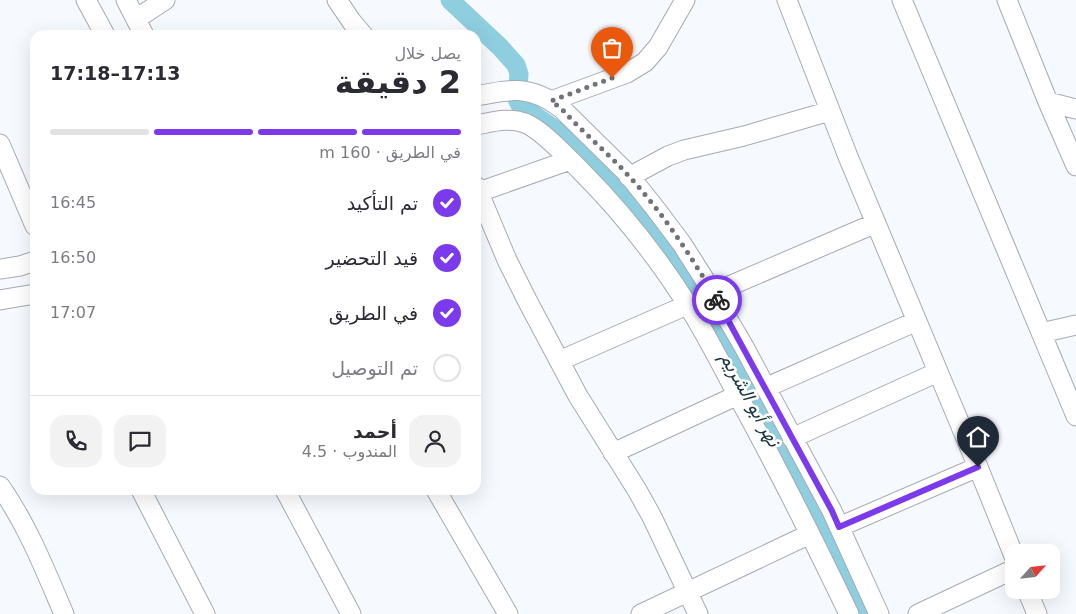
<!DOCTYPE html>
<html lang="ar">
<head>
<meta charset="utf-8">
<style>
	:root { --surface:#fff; --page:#f2f2f3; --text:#2b2b33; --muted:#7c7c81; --line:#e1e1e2; --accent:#7c3aed }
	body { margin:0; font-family:"DejaVu Sans",Vazirmatn,sans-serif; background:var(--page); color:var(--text); direction:rtl; height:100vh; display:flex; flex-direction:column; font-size:19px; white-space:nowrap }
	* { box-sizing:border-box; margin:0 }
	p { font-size:16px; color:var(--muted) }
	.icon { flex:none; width:28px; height:28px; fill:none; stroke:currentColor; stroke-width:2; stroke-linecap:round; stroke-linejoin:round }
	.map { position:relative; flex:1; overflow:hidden; direction:ltr }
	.panel { position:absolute; left:30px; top:30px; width:451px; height:465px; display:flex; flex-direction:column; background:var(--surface); border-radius:15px; box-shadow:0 5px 20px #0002; direction:rtl }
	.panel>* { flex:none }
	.needle { width:32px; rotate:63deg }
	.controls { position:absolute; left:1005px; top:544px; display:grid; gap:10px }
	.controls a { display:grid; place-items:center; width:55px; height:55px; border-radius:10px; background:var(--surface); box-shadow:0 5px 20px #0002; font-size:25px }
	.pin { position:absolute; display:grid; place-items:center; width:42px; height:42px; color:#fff; margin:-51px -21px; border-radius:50% 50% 50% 0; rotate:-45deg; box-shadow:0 0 5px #0007 }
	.pin .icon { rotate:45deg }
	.courier { position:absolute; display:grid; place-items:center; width:50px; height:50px; margin:-25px; border:4px solid #7c3aed; border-radius:50%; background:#fff; color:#222; box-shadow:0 1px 6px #0007 }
	.headline em { font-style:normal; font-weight:800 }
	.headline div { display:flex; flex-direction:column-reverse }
	.headline { display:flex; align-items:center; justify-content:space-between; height:85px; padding:0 20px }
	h1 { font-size:32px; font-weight:800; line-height:38px }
	.bar { display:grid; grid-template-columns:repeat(4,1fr); gap:8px 5px; align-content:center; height:60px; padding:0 20px }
	.bar i { height:6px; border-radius:4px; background:var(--line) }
	.bar .active { background:var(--accent) }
	.bar p { grid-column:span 4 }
	.line { display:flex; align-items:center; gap:12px; padding:0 20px; border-top:1px solid var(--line) }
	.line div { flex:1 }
	.round { display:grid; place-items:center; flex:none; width:52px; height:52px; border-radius:15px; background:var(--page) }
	ol { padding:0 20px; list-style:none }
	li { display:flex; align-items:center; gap:15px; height:55px }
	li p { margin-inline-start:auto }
	li .icon { padding:5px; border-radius:50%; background:var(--accent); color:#fff; stroke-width:4 }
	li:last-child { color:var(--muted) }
	li i { width:28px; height:28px; border:2px solid var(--line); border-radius:50% }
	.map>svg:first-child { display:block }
</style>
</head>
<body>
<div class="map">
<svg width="1076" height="614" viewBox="0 0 1076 614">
	<rect width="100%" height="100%" fill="#f6f9fd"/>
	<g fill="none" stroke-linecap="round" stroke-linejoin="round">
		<!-- canal -->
		<path stroke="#8fcedf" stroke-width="19" d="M450,0L500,47L516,65L519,74L517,99L520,105L589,153L618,188L673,259L806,499L861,614"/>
		<!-- street casing -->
		<g stroke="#a4abb5" stroke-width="21">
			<path id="street" d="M86,0L105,35
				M126,0L144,35
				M337,0L352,22L363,35
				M787,0L849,159L978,467L1014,556
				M902,0L1076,416
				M1007,0L1048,102L1076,166
				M136,19L165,0
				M476,96C512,89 530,85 561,108L627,173L655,208L682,244L703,277L743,345L832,511L879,614
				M551,101L627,73L645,62L658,47L685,0
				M1048,102L1076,109
				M476,125C493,122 508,117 525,123C542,130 566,156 579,169C622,212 660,260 692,312C709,340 724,369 739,398C778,469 814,541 849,614
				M0,144L35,226
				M629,177L668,156L684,150L744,136L830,111
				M476,186L507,260L528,302L578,396L637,490L652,517L698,614
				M479,192L570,160
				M0,269L20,266L35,261
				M713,293L876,223
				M0,300L35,294
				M1041,333L1076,325
				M559,361L687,305
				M765,388L917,321
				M792,438L938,372
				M613,453L738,395
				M0,486C28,526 45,570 64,614
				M141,490L205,614
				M285,490L351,614
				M436,490L508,614
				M839,527L978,467
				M1027,590L1037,614
				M641,614L810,534
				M918,614L1014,569"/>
		</g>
		<!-- street -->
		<use href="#street" stroke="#fff" stroke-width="19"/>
	</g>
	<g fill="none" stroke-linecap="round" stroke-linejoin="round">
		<!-- done -->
		<path stroke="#707377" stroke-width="5" stroke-dasharray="0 9" d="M612,78L551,101L561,108C581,131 605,150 626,173C661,210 691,256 717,300"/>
		<!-- route -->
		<path stroke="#7c3aed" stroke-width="6" d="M717,300L832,511L839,527L978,467"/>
	</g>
	<g text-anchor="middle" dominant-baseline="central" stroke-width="5" stroke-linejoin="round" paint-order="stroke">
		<!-- water labels -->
		<g font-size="19" font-style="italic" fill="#18373f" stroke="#fff">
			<text transform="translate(751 399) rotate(61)">نهر أبو الشريم</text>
		</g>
	</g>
</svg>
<div class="controls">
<a><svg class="needle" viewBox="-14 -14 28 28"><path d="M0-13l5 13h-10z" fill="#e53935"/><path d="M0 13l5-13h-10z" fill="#7c7c81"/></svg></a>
</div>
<div class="pin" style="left:612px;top:78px;background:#ea580c"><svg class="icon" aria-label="bag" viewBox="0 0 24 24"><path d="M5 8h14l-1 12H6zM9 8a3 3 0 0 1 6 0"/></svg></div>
<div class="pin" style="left:978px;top:467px;background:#1f2937"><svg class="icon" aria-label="home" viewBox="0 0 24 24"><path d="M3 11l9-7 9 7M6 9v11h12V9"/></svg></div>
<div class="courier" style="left:717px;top:300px"><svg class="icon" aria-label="bike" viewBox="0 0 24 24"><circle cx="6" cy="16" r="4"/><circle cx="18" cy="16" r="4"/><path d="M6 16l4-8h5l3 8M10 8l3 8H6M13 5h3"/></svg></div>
<section class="panel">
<div class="headline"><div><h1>2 دقيقة</h1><p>يصل خلال</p></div><em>17:13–17:18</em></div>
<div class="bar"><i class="active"></i><i class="active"></i><i class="active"></i><i></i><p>في الطريق · 160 m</p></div>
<ol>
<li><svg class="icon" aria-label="check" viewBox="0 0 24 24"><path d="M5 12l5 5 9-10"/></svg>تم التأكيد<p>16:45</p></li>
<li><svg class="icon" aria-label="check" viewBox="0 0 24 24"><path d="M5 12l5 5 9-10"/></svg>قيد التحضير<p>16:50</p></li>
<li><svg class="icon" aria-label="check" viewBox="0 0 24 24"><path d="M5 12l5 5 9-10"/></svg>في الطريق<p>17:07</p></li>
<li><i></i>تم التوصيل</li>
</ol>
<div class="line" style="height:90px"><a class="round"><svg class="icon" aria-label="person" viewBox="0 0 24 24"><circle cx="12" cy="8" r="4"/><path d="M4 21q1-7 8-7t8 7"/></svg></a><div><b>أحمد</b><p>المندوب · 4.5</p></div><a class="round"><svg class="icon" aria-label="chat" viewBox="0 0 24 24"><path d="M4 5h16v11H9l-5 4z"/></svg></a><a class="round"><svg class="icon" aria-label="phone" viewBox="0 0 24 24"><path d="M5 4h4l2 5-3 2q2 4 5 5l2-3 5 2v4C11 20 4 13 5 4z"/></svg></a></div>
</section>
</div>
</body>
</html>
